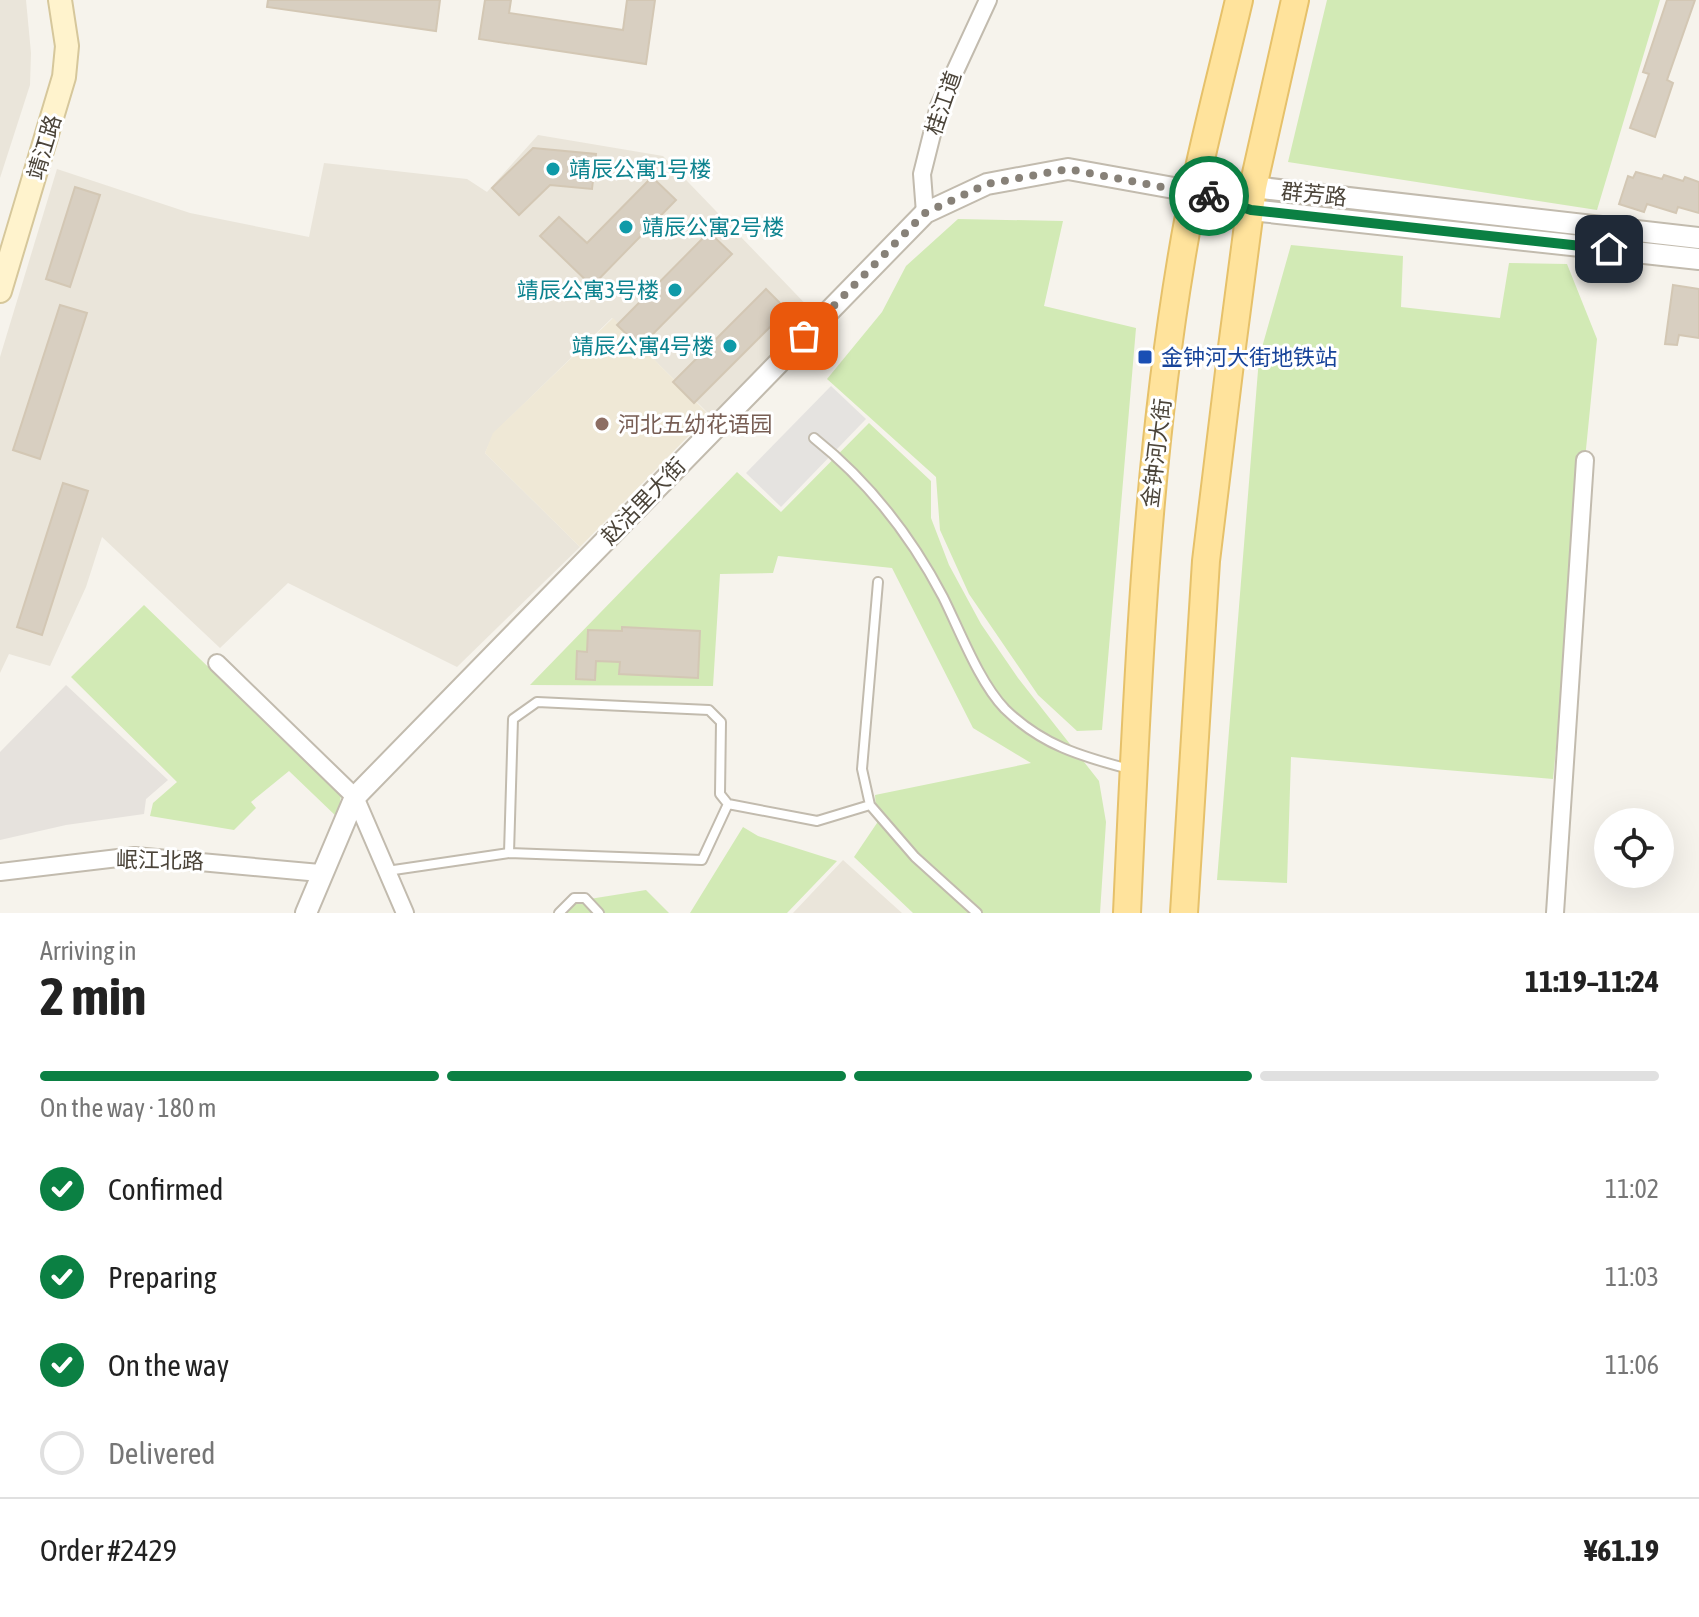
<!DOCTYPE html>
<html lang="en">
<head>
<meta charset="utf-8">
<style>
	:root { --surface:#fff; --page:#f2f2f2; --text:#222; --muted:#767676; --line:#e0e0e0; --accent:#0b8043 }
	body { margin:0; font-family:"Asap Condensed","Noto Sans SC",sans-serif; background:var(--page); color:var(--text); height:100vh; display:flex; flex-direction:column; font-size:30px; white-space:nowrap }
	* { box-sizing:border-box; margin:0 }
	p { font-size:26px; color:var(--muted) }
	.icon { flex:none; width:44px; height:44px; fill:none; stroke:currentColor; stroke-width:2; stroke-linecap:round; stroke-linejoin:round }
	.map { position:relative; height:913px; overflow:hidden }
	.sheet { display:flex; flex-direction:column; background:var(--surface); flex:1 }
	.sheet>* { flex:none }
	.buttons { position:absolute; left:1594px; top:808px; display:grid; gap:16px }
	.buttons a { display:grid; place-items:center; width:80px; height:80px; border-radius:50%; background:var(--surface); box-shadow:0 8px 32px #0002; font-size:40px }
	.pin { position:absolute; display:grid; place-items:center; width:68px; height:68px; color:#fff; margin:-34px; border-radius:16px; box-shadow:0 4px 12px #0006 }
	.courier { position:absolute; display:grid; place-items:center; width:80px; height:80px; margin:-40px; border:6px solid #0b8043; border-radius:50%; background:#fff; color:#222; box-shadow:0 2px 10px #0007 }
	.summary em { font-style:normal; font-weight:700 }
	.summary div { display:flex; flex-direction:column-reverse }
	.summary { display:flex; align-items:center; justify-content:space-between; height:136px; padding:0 40px }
	h1 { font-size:52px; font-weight:700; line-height:60px }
	.bar { display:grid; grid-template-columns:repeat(4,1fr); gap:12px 8px; align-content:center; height:96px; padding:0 40px }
	.bar i { height:10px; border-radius:6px; background:var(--line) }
	.bar .current { background:var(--accent) }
	.bar p { grid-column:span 4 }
	.line { display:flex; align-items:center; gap:20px; padding:0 40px; border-top:2px solid var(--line) }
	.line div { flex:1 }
	ol { padding:0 40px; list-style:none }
	li { display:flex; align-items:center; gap:24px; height:88px }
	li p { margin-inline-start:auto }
	li .icon { padding:8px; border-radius:50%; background:var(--accent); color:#fff; stroke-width:4 }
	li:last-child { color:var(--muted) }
	li i { width:44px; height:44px; border:4px solid var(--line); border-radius:50% }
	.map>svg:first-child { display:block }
</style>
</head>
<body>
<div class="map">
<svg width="1699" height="913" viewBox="0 0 1699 913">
	<rect width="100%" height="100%" fill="#f6f3ec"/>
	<!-- residential -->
	<path fill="#eae5da" d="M0,0H26L31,53L30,85L0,178Z
		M538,135L663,156L817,316L715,420L612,318L494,433L485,453L580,547L457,667L288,583L220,648L102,537L86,587L50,666L9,654L0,673V357L57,169L190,213L309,237L324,163L467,179L487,192Z
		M843,860L902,913H793Z"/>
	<!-- industrial -->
	<path fill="#e6e2dd" d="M66,685L168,780L146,799L144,814L66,825L0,840V752Z"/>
	<!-- education -->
	<path fill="#efe8d6" d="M613,318L709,415L580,547L485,453L493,433Z"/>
	<!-- green -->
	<path fill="#d2eab5" d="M1327,0H1660L1597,210L1288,162Z
		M958,219L1063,221L1044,306L1136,328L1102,730L1077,731L1038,695L969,594L940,530L936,477L827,379L882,312L906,266Z
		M1291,245L1403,256L1401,307L1500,318L1509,263L1567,264L1597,339L1553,779L1291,757L1287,883L1217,880L1259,358Z
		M869,423L931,481V518L949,565L981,624L1018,678L1099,781L1106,822L1100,913H913L854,857L877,823L875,795L1031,763L973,728L892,568L778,556L773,573L720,574L713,686L530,685L737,472L781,512Z
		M144,605L341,795L338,818L289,771L251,802L256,808L234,830L150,816L153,803L177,782L71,677Z
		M743,827L758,836L837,861L787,913H690Z
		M646,890L669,913H565L577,901Z"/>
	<!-- parking -->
	<path fill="#e5e3e0" d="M831,386L866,419L781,507L746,473Z"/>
	<!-- building -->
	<path fill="#d8cfc1" stroke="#d3c7b4" stroke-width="2" d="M268,0H440L436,31L267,7Z
		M485,0H511L509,13L623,30L627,0H655L646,64L479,39Z
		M1667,0H1695L1667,80L1673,83L1655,137L1630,128L1649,74L1643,72Z
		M533,148L596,154L592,189L550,185L519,215L492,188Z
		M1636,172L1662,179L1664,175L1683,181L1685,177L1699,182V213L1678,207L1676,213L1647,204L1644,212L1619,204L1628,176L1633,178Z
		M652,177L676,200L592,286L540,236L559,217L587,243Z
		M75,187L100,195L70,287L46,279Z
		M709,232L732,254L640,347L617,325Z
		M1673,285L1699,289V338L1679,335L1677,345L1665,344Z
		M766,289L787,310L694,403L673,382Z
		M60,305L87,313L40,459L13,450Z
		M63,483L88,491L42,635L17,627Z
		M622,627L700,631L698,678L619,674L620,662L596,661L595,680L576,679L577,651L587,652L588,630L622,631Z"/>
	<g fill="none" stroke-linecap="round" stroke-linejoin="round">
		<!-- service casing -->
		<g stroke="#c2bbae" stroke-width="12">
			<path id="service" d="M814,438C868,481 911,536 943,597C960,631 979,682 1005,709C1042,745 1080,756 1129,769
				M878,582L862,769L870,805L915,857L977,913
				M509,853L513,719L537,702L709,710L721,722L720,794L728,804
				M387,871L509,853L702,860L728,804L817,821L870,805
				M559,913L574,898H585L599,913"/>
		</g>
		<!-- minor casing -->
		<g stroke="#c2bbae" stroke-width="20">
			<path id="minor" d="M925,213L922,174L939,106L988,0
				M217,663L355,797L405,913
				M0,872L135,856L320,873
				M1555,913L1585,460"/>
		</g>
		<!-- tertiary casing -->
		<g stroke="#c2bbae" stroke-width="24">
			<path id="tertiary" d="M1208,191L1253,187L1699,238
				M306,913L355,797L925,213L987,184L1068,169L1196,192L1251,210L1699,259"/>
		</g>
		<!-- secondary casing -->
		<g stroke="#d6c79b" stroke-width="26">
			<path id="secondary" d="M0,291L64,77L67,46L60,0"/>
		</g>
		<!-- primary casing -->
		<g stroke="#e6c16a" stroke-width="30">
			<path id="primary" d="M1127,913C1137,695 1145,477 1181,261C1195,173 1219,86 1239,0
				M1184,913L1206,561L1232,347L1253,187L1295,0"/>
		</g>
		<!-- service -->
		<use href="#service" stroke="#fff" stroke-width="8"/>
		<!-- minor -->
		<use href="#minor" stroke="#fff" stroke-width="16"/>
		<!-- tertiary -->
		<use href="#tertiary" stroke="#fff" stroke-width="20"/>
		<!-- secondary -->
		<use href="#secondary" stroke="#fff3cd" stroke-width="22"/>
		<!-- primary -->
		<use href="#primary" stroke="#ffe39c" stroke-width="26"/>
	</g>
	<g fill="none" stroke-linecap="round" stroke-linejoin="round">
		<!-- done -->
		<path stroke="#878178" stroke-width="8" stroke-dasharray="0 14.4" d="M804,336L925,213L987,184L1068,169L1209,196"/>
		<!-- route -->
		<path stroke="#0b8043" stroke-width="10" d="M1209,196L1251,210L1609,249"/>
	</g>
	<!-- markers -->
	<g fill="#0f9aa8" stroke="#fff" stroke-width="3">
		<circle cx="553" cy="169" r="8"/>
		<circle cx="626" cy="227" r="8"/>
		<circle cx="675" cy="290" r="8"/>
		<circle cx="730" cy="346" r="8"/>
	</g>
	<rect fill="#1a4fb4" stroke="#fff" stroke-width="3" x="1137" y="349" width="16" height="16" rx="4"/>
	<circle fill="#8d6e63" stroke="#fff" stroke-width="3" cx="602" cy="424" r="8"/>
	<g text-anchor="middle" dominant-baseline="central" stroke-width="6" stroke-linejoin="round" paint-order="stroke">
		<!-- street labels -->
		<g font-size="22" fill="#4b4439" stroke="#fff">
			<text transform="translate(943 103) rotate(-71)">桂江道</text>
			<text transform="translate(44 147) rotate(-73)">靖江路</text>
			<text transform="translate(1314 194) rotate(6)">群芳路</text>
			<text transform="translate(1156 453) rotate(-83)">金钟河大街</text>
			<text transform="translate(643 501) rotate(-46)">赵沽里大街</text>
			<text transform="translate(160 860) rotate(1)">岷江北路</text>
		</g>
		<!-- culture labels -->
		<g font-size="22" fill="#0d838f" stroke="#fff" text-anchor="start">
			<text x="569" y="169">靖辰公寓1号楼</text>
			<text x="642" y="227">靖辰公寓2号楼</text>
			<text x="659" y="290" text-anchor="end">靖辰公寓3号楼</text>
			<text x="714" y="346" text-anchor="end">靖辰公寓4号楼</text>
		</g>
		<!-- transit labels -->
		<g font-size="22" fill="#164399" stroke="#fff" text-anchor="start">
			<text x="1161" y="357">金钟河大街地铁站</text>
		</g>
		<!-- education labels -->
		<g font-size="22" fill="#785e54" stroke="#fff" text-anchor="start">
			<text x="618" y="424">河北五幼花语园</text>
		</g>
	</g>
</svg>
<div class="buttons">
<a><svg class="icon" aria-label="locate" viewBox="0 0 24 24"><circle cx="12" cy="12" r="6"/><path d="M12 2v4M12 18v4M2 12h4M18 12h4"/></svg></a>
</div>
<div class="pin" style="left:804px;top:336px;background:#ea580c"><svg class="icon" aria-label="bag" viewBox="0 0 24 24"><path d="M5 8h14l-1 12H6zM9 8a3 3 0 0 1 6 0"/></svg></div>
<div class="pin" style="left:1609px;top:249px;background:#1f2937"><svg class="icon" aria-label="home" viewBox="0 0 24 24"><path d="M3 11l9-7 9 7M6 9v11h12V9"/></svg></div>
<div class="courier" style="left:1209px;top:196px"><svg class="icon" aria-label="bike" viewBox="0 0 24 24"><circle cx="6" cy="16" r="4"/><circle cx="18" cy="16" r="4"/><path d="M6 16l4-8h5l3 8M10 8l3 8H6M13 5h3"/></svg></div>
</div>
<section class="sheet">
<div class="summary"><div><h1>2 min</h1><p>Arriving in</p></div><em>11:19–11:24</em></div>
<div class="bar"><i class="current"></i><i class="current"></i><i class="current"></i><i></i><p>On the way · 180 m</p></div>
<ol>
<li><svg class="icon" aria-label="check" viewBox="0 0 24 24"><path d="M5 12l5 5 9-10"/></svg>Confirmed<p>11:02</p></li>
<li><svg class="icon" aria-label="check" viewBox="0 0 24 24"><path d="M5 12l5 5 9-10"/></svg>Preparing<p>11:03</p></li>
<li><svg class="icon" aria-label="check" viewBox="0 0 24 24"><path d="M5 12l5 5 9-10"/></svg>On the way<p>11:06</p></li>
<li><i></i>Delivered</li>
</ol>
<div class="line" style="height:104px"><div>Order #2429</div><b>¥61.19</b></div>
</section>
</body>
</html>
